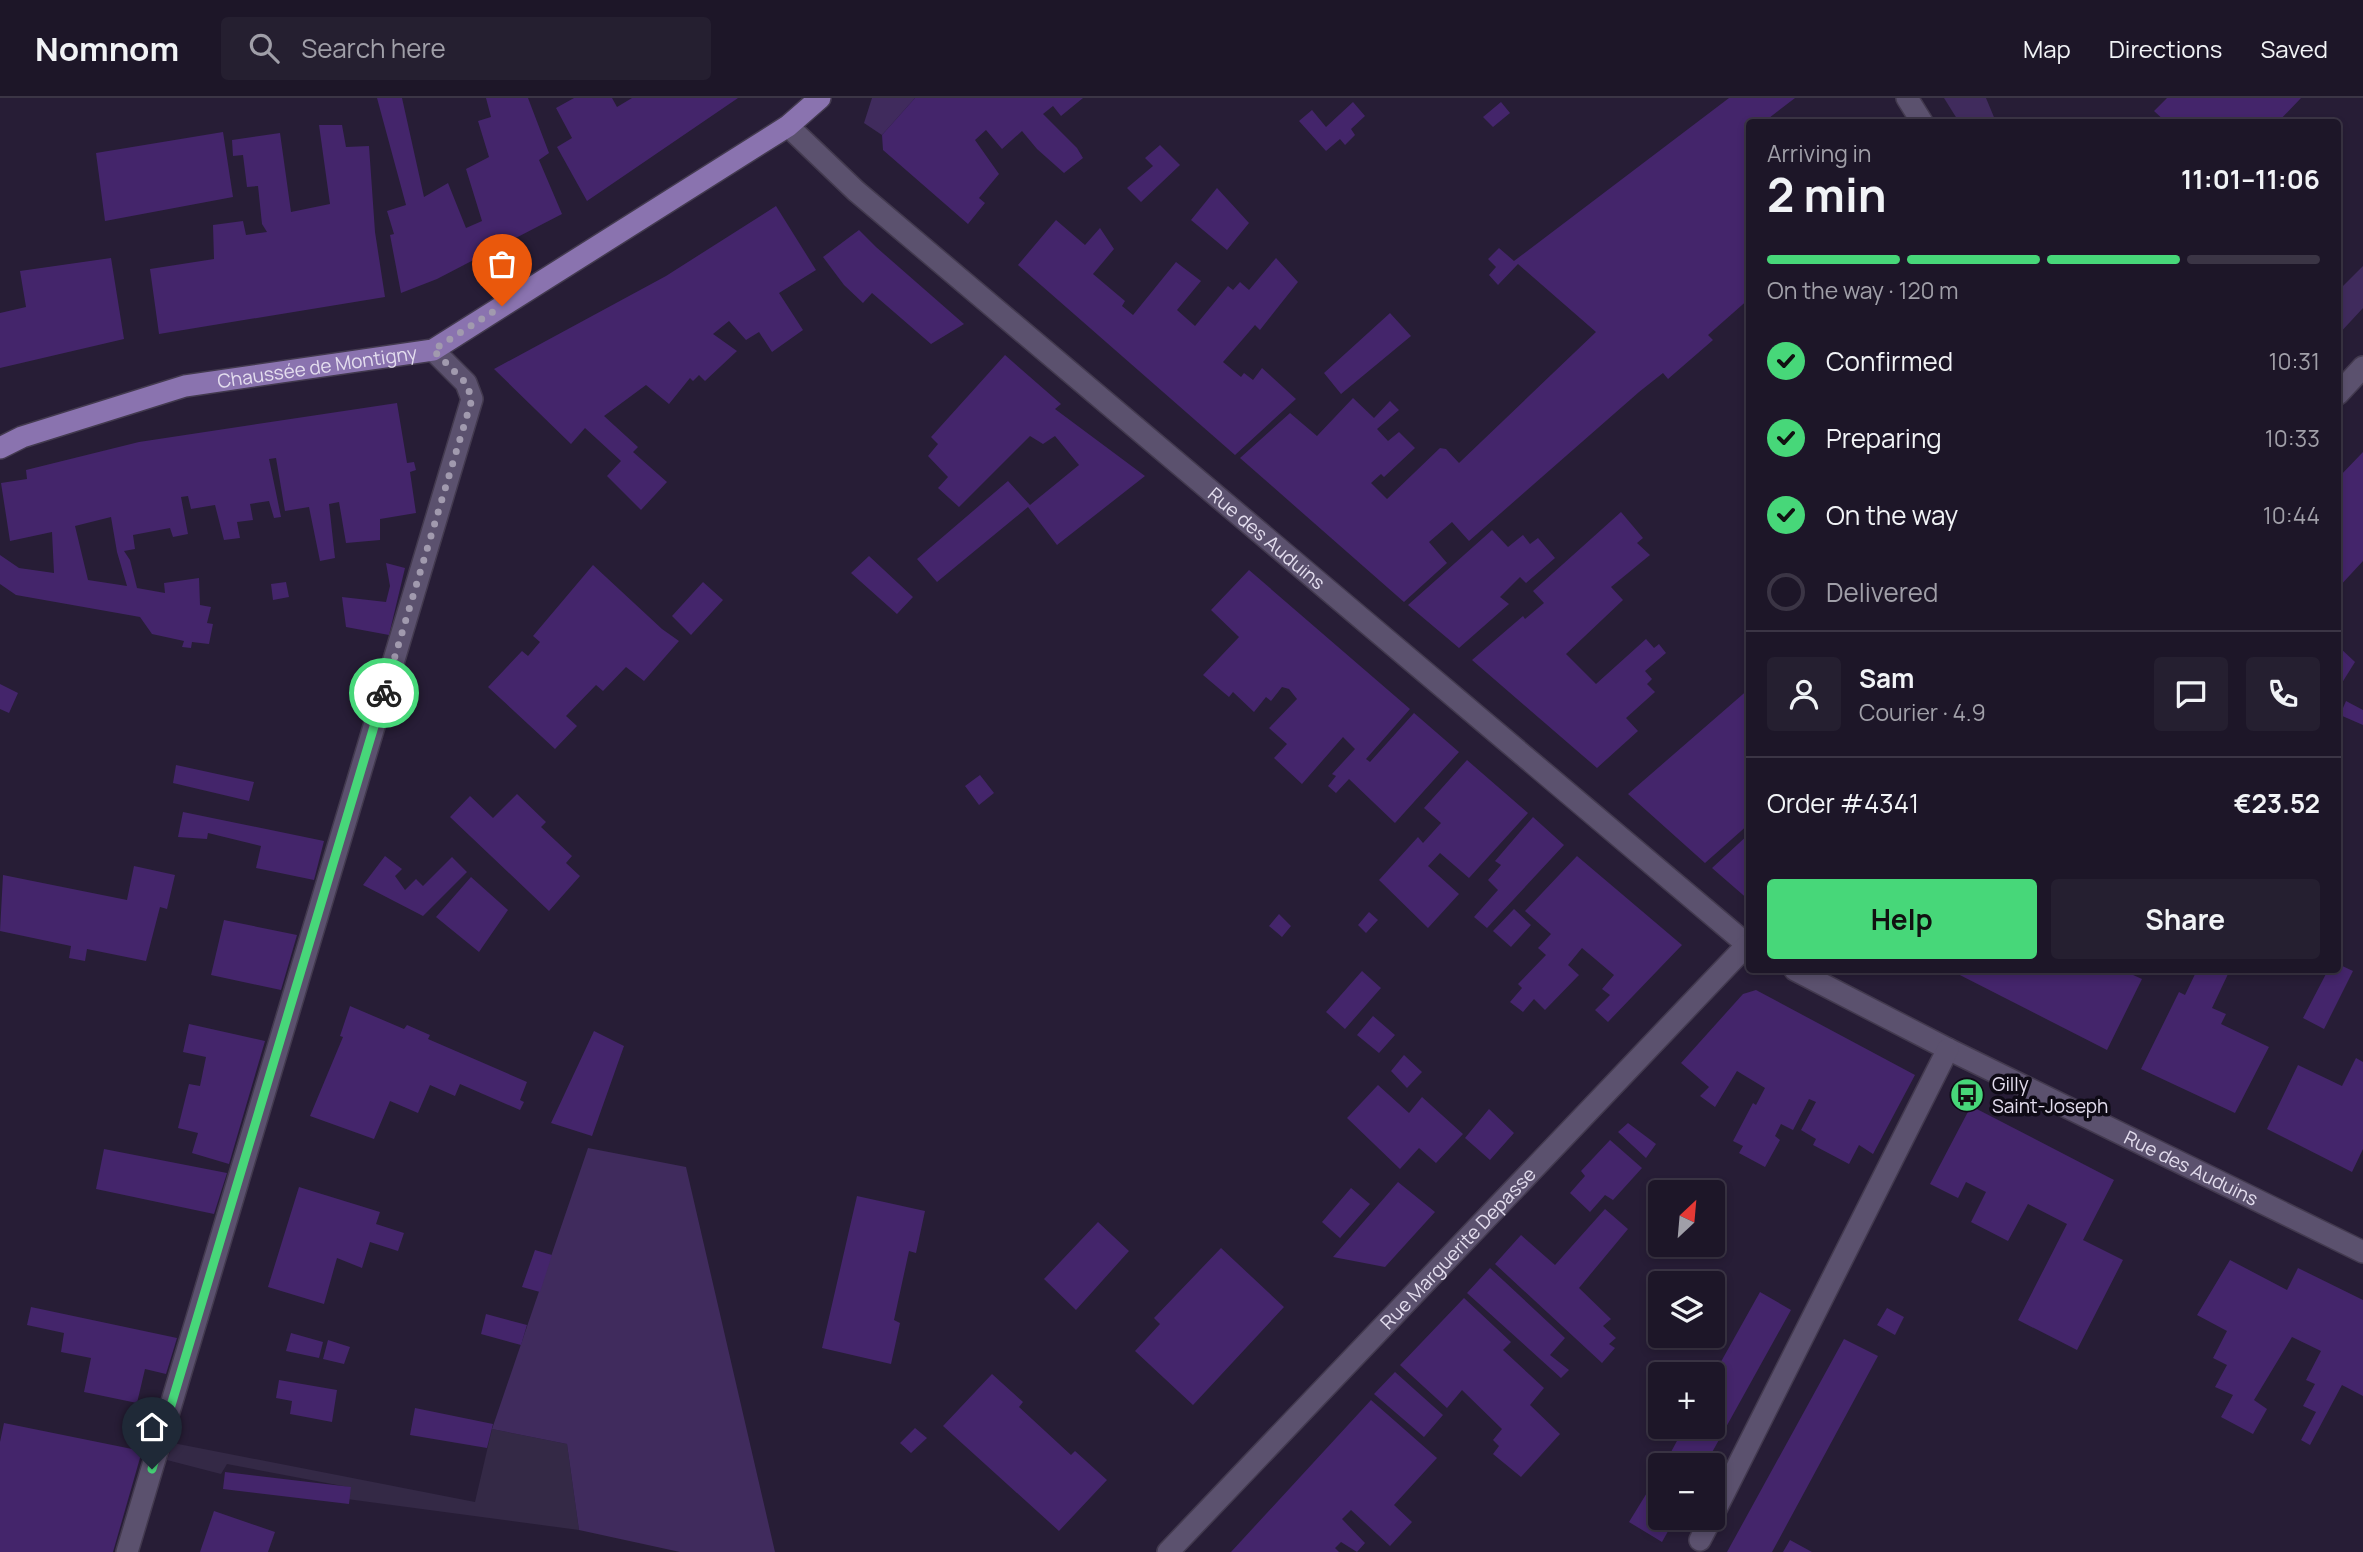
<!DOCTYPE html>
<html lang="en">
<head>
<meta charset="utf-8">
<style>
	:root { --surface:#1d1628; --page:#251f30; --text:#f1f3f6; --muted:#a09fa8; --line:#3b3545; --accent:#47d779 }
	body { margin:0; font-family:Manrope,sans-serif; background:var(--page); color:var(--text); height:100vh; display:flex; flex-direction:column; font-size:26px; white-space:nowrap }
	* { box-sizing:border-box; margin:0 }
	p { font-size:23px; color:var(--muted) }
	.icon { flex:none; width:38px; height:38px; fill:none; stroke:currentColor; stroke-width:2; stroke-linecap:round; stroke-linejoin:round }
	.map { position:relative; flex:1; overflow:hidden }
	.side { position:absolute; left:1746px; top:21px; width:595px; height:854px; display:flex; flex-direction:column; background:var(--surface); border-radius:7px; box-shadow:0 4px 10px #0003,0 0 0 2px var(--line) }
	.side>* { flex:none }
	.needle { width:46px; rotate:26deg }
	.fabs { position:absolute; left:1648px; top:1082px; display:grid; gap:14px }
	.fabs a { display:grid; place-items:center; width:77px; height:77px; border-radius:7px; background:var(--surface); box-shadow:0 4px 10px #0003,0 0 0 2px var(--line); font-size:35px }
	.pin { position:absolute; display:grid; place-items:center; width:60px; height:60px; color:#fff; margin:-72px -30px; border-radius:50% 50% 50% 0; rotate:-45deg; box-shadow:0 0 7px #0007 }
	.pin .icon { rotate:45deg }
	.courier { position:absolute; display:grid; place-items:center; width:70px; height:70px; margin:-35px; border:5px solid #47d779; border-radius:50%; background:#fff; color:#222; box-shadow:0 2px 9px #0007 }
	.headline em { font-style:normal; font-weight:700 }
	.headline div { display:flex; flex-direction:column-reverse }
	.headline { display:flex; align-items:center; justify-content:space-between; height:119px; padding:0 21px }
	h1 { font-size:46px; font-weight:700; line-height:52px }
	.bar { display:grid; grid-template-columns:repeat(4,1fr); gap:10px 7px; align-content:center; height:84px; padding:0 21px }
	.bar i { height:9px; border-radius:5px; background:var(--line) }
	.bar .current { background:var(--accent) }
	.bar p { grid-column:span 4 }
	.line { display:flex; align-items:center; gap:18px; padding:0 21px; border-top:2px solid var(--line) }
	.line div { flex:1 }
	.round { display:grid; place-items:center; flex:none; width:74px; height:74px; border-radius:7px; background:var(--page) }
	ol { padding:0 21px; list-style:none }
	li { display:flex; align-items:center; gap:21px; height:77px }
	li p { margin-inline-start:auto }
	li .icon { padding:7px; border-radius:50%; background:var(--accent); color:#111; stroke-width:4 }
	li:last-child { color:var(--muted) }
	li i { width:38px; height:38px; border:4px solid var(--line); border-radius:50% }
	.button { display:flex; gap:14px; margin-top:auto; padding:14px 21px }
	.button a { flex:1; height:80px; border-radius:7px; background:var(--accent); color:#111; font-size:28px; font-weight:700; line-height:80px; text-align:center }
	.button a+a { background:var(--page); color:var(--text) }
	header { display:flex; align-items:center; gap:42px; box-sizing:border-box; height:98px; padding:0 35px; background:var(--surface); border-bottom:2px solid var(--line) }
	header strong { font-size:33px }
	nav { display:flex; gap:38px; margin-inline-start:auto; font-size:24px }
	.search { width:490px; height:63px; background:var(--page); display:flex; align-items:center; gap:18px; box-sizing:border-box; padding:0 24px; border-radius:7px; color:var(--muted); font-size:26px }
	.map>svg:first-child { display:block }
</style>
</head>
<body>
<header>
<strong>Nomnom</strong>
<div class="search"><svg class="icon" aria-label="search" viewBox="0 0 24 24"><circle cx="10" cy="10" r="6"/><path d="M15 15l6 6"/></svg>Search here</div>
<nav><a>Map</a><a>Directions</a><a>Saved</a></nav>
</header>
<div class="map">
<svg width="2363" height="1454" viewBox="0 0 2363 1454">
	<rect width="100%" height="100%" fill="#271d36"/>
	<!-- built -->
	<path fill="#342946" d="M492,1331L567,1346L579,1432L347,1401L348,1389L227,1366L221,1376L167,1362L173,1345L475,1404Z"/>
	<!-- green -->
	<path fill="#402b5d" d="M872,0H915L882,37L864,25Z
		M1944,0H1986L1996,24H1959Z
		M2363,168V210L2338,237V193Z
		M588,1050L686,1069L775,1454H680L579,1432L567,1346L492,1331Z"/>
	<!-- building -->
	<path fill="#44256b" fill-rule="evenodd" d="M377,0H402L424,99L448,85L466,130L482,123L466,71L489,59L478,23L491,19L486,0H528L549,55L539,62L562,116L437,181L401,195L390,137L394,136L387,113L406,107Z
		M574,0H612L617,9L632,0H738L587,103L557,49L572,40L556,10Z
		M915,0H1083L1061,18L1053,8L1043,16L1077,50L1083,60L1064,75L1037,51L1022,33L1002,51L986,32L975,42L999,76L979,100L985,105L968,126L883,52L882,37Z
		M1729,0H1795L1769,20L1773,24H1750V200L1708,237L1713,242L1668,281L1663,275L1639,294L1469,443L1452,424L1429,444L1447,465L1404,504L1240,360L1290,315L1317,338L1353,300L1374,320L1390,303L1399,312L1377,331L1388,343L1399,334L1415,350L1384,379L1381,376L1371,385L1387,401L1440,350L1446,351L1459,365L1596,234L1518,166L1498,187L1489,177L1496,169L1488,161L1499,150L1514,163Z
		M2167,0H2301L2278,24H2166L2154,13Z
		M1353,4L1365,18L1351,31L1355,37L1345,47L1340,41L1326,53L1299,23L1312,12L1326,29Z
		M1501,4L1510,15L1493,29L1483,19Z
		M319,27H342L346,49L369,48L375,134L385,199L159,236L150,171L214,161L213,127L243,123L246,137L267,134L262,126L258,88L247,89L243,57L233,58L232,42L280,35L291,114L330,106Z
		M223,34L233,99L105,123L96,55Z
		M1160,47L1180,67L1141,104L1127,90L1153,68L1145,60Z
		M1217,90L1249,125L1227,152L1191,122Z
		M776,108L816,172L779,195L803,232L772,254L759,234L746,242L729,223L713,236L737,253L705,283L699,277L693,283L690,280L669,306L646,287L604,318L638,349L633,354L667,384L641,412L607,378L621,363L585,330L571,346L494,271L666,178Z
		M1056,122L1085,147L1100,130L1114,151L1093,176L1125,203L1122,208L1133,217L1176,164L1201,183L1177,212L1195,228L1228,188L1233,192L1240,184L1249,192L1276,160L1298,184L1260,232L1255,227L1223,264L1241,279L1244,275L1253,282L1262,270L1296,301L1235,357L1018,167Z
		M859,132L876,149L964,226L931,246L872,195L863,205L844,187L823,159Z
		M111,160L124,241L0,270V215L26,209L20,173Z
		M1390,215L1411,238L1341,296L1324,275Z
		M1005,257L1061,306L1055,311L1145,378L1057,447L1028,409L937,484L917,461L1008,383L1030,407L1079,367L1055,338L1043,346L1030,338L959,409L938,390L948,379L928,358L938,346L931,339Z
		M397,305L407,365L414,364L416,372L410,374L416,415L380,421V442L346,445L339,404L329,406L335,460L320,463L309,409L285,413L276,360L269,361L281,419L274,420L269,403L250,406L253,422L237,424L240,440L224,442L215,407L191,411L188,398L181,399L188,436L173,439L170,430L133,437L135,451L124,453L130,462L137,490L165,495L164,485L199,480L200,507L211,509L207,525L213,526L209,546L192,544L191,550L182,549L184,543L152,536L140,519L16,497L0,486V457L19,470L54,475L52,434L10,443L1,385L27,381L26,372L139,344ZM111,419L117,454L127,488L88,482L75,428Z
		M2363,354V463L2338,490V380Z
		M1621,414L1643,440L1637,445L1650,457L1611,489L1623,502L1566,556L1596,586L1646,541L1654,550L1659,546L1666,555L1645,573L1652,581L1647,586L1655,594L1626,620L1638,633L1597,670L1472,562L1523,518L1525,521L1544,505L1533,493Z
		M1492,432L1508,449L1523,437L1530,446L1538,440L1555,460L1526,485L1520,479L1500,499L1509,506L1459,550L1408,507Z
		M869,458L913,499L897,516L851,475Z
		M386,465L405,470L389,537L346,529L342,499L386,504L390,488Z
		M593,467L662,531L679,543L644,583L626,569L603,593L596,587L566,618L577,628L555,651L488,589L522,553L528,558L540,544L533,538Z
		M1249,472L1410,611L1366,661L1370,664L1414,615L1459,654L1395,725L1349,681L1336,695L1328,688L1336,678L1332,676L1355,651L1343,639L1302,686L1274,660L1287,646L1269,630L1297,601L1289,591L1282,589L1271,603L1266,599L1254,614L1233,594L1229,599L1203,577L1239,539L1211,512Z
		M286,484L289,499L273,502L271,486Z
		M703,484L723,502L691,537L672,518Z
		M2338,548L2355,564L2340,588L2338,586Z
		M0,586L18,595L9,615L0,611Z
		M1750,590V725L1705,765L1628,696Z
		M2346,603L2363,612V627L2340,617Z
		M1467,662L1528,715L1469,780L1440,755L1428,768L1459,796L1428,830L1379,782L1418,739L1423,745L1441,725L1424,710Z
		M176,667L254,684L249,703L173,685Z
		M980,677L994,695L979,707L965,688Z
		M517,696L546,724L541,729L572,758L566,765L580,778L549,813L450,719L470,698L493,720Z
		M183,714L324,743L314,782L256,770L261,748L208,735L207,741L178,739Z
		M1533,719L1564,747L1487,830L1474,819L1498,792L1488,782L1501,767L1495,763Z
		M1750,735V803L1712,770Z
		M385,758L402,771L395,778L405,792L416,781L423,788L452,759L467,774L423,818L363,787Z
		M1577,758L1682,847L1608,924L1595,912L1610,897L1602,891L1614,877L1582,850L1568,867L1579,877L1545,912L1534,901L1523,914L1510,904L1522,890L1518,886L1546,857L1538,850L1551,836L1525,813Z
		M134,768L175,777L167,811L160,809L146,863L87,851L85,863L69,860L71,848L0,833L3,777L127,802Z
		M471,779L508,812L479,854L436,819Z
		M1514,811L1531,827L1511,849L1493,833Z
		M1369,814L1378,822L1366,835L1358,827Z
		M1279,816L1291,828L1282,839L1269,828Z
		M224,822L297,837L281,892L211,877Z
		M2338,866L2353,873L2324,931L2303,920L2328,872H2338Z
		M1950,872H2122L2142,881L2107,952Z
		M2197,872H2220L2228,876L2212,910L2226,916L2221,926L2269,949L2235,1015L2141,971L2179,894L2185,897Z
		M1362,873L1381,890L1345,931L1326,914Z
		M1756,892L1915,977L1873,1056L1859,1047L1849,1066L1813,1047L1816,1041L1801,1032L1816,1004L1809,1001L1793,1032L1781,1026L1775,1038L1780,1042L1765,1069L1739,1055L1743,1048L1733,1043L1753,1005L1756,1007L1765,990L1737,973L1715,1009L1700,998L1709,989L1681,965L1743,896Z
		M350,908L404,931L407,927L430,937L428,941L527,984L520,1002L524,1004L520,1012L460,986L455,998L430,987L418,1015L390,1003L374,1041L310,1018L343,939L340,938Z
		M1373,918L1395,937L1379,955L1357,937Z
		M189,926L265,943L229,1066L192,1055L198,1035L178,1030L189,986L200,988L206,959L183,954Z
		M594,933L624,948L592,1038L551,1025Z
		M1404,957L1422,974L1407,990L1391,973Z
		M2356,960L2363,964V1051L2352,1074L2267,1031L2298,967L2342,988Z
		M1378,987L1409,1015L1422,999L1463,1036L1436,1065L1419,1050L1400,1071L1347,1020Z
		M1971,1008L2114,1082L2083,1142L2123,1162L2077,1252L2018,1222L2067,1126L2028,1106L2008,1143L1971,1124L1986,1094L1966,1084L1958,1100L1930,1086Z
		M1489,1011L1514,1035L1490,1062L1465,1040Z
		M1628,1025L1656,1046L1646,1060L1618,1034Z
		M1610,1042L1642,1070L1613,1102L1605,1097L1590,1114L1570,1095L1585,1078L1581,1073Z
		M104,1051L227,1075L214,1116L96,1091Z
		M1398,1084L1435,1114L1385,1169L1333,1159Z
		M299,1089L380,1114L376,1126L404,1135L398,1153L370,1144L362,1170L337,1160L324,1206L268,1189Z
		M1351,1090L1370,1106L1340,1140L1322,1124Z
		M857,1098L925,1113L916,1155L909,1153L894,1222L900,1225L891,1266L822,1250Z
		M1605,1111L1628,1131L1579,1190L1611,1221L1603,1228L1616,1240L1609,1246L1615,1250L1602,1265L1495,1166L1521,1137L1555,1167Z
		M1098,1124L1129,1153L1076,1212L1044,1181Z
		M1221,1150L1284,1209L1193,1307L1135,1253L1160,1226L1154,1220Z
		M535,1152L552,1157L540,1194L522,1189Z
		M2230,1162L2287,1192L2298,1170L2363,1202V1298L2342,1287L2310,1347L2301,1342L2316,1314L2303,1308L2315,1286L2306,1282L2321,1253L2292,1239L2254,1302L2267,1311L2253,1336L2221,1319L2233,1297L2215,1289L2227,1267L2213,1260L2227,1233L2197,1217Z
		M1490,1170L1565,1240L1550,1257L1569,1272L1561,1280L1467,1195Z
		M1760,1194L1791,1212L1705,1367H1664L1685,1328H1713V1278Z
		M1464,1200L1511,1244L1503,1252L1544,1290L1530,1307L1560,1336L1521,1379L1493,1356L1499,1348L1493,1342L1502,1331L1462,1292L1447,1310L1400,1267Z
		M31,1209L177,1240L166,1276L145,1271L137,1305L84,1294L91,1260L61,1254L64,1235L27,1227Z
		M1887,1210L1904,1219L1895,1237L1877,1227Z
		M486,1216L527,1227L521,1247L481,1236Z
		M291,1235L323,1244L319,1260L286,1253Z
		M1844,1241L1878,1258L1772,1454H1727Z
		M328,1242L350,1249L344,1266L323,1261Z
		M1395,1274L1443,1317L1424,1339L1374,1296Z
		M992,1276L1023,1304L1019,1309L1071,1357L1075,1353L1107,1382L1059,1433L943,1328Z
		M279,1282L337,1292L332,1324L290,1316L292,1303L276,1300Z
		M1371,1302L1437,1360L1394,1407L1412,1424L1390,1448L1351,1412L1342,1421L1365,1445L1357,1454L1341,1444L1335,1450L1339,1454H1231Z
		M415,1310L493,1326L487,1350L410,1337Z
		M4,1325L142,1353L113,1454H0V1344Z
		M915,1330L927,1340L911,1355L900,1345Z
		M1661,1372V1419H1676L1662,1444L1629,1424Z
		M225,1374L351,1389L349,1406L223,1391Z
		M214,1413L275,1434L268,1454H200Z
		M1790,1442L1812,1454H1783Z"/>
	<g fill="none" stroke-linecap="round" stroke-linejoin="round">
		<!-- minor casing -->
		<g stroke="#433a4f" stroke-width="24">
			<g id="minor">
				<path d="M1907,0L1922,24"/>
				<path id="s1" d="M788,28L856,93L1750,849"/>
				<path d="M2338,296L2363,269"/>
				<path id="s2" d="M1795,872L1948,951L2363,1154"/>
				<path d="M1713,1417L1948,951"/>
				<path d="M1700,1442L1712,1419"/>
				<path d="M127,1454L472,301L466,285L433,252"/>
				<path id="s3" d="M1168,1454L1747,847"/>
			</g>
		</g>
		<!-- major casing -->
		<g stroke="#433a4f" stroke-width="24">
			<g id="major">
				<path id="s4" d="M0,350L22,339L185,288L433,252L788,28L820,0"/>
			</g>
		</g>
		<!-- minor -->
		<use href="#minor" stroke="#5b516e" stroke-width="21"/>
		<!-- major -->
		<use href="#major" stroke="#8a73af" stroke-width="21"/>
	</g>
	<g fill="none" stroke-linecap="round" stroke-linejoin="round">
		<!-- done -->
		<path stroke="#a19aae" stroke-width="7" stroke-dasharray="0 12.6" d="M384,595L472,301L466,285L433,252L502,208"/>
		<!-- route -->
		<path stroke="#47d779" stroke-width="9" d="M152,1371L384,595"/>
	</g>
	<!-- icons -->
	<defs>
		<g id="bus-disc" transform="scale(1.75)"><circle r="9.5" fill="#47d779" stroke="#0e0a15"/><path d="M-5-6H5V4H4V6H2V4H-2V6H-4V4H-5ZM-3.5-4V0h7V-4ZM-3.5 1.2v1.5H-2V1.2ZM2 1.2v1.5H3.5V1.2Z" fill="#111"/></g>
	</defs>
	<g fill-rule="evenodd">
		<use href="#bus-disc" x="1967" y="997"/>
	</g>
	<g text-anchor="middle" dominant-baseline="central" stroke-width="7" stroke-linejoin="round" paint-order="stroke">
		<!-- street labels -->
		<g font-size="19" fill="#e3ddee" stroke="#0e0a15">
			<text stroke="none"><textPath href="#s4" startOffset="329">Chaussée de Montigny</textPath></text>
			<text stroke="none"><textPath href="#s1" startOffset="632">Rue des Auduins</textPath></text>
			<text stroke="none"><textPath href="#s2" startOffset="443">Rue des Auduins</textPath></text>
			<text stroke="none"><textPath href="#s3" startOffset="420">Rue Marguerite Depasse</textPath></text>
		</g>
		<!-- poi labels -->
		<g font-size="19" fill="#e3ddee" stroke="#0e0a15" text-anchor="start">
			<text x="1992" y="986">Gilly<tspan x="1992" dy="22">Saint-Joseph</tspan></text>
		</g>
	</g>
</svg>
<div class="fabs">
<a><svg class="needle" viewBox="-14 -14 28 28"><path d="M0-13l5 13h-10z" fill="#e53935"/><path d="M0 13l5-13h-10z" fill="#a09fa8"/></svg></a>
<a><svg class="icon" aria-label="layers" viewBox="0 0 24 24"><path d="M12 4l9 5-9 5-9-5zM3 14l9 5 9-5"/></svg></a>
<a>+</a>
<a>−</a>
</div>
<div class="pin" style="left:502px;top:208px;background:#ea580c"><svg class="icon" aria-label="bag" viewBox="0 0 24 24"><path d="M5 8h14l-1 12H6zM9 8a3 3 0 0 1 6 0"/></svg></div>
<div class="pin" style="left:152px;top:1371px;background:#1f2937"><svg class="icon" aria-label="home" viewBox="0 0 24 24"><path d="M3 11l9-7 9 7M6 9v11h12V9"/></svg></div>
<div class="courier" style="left:384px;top:595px"><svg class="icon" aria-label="bike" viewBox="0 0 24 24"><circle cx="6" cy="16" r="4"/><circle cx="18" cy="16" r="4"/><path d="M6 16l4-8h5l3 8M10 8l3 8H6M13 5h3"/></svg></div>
<section class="side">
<div class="headline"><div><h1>2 min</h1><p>Arriving in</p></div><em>11:01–11:06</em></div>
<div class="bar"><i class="current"></i><i class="current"></i><i class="current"></i><i></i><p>On the way · 120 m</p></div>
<ol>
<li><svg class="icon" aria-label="check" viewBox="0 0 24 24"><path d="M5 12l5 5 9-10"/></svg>Confirmed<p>10:31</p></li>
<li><svg class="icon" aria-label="check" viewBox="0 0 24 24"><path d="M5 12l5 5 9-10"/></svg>Preparing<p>10:33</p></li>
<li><svg class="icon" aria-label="check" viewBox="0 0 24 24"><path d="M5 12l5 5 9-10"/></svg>On the way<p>10:44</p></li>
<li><i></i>Delivered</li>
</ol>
<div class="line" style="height:126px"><a class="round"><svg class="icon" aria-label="person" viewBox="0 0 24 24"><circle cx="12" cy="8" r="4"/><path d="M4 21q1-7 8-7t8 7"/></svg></a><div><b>Sam</b><p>Courier · 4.9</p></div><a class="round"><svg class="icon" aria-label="chat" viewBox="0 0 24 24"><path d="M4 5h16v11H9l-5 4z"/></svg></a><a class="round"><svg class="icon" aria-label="phone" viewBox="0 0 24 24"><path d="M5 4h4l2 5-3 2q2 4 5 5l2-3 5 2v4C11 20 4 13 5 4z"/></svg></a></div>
<div class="line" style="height:91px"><div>Order #4341</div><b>€23.52</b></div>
<div class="button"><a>Help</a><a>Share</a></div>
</section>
</div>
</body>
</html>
